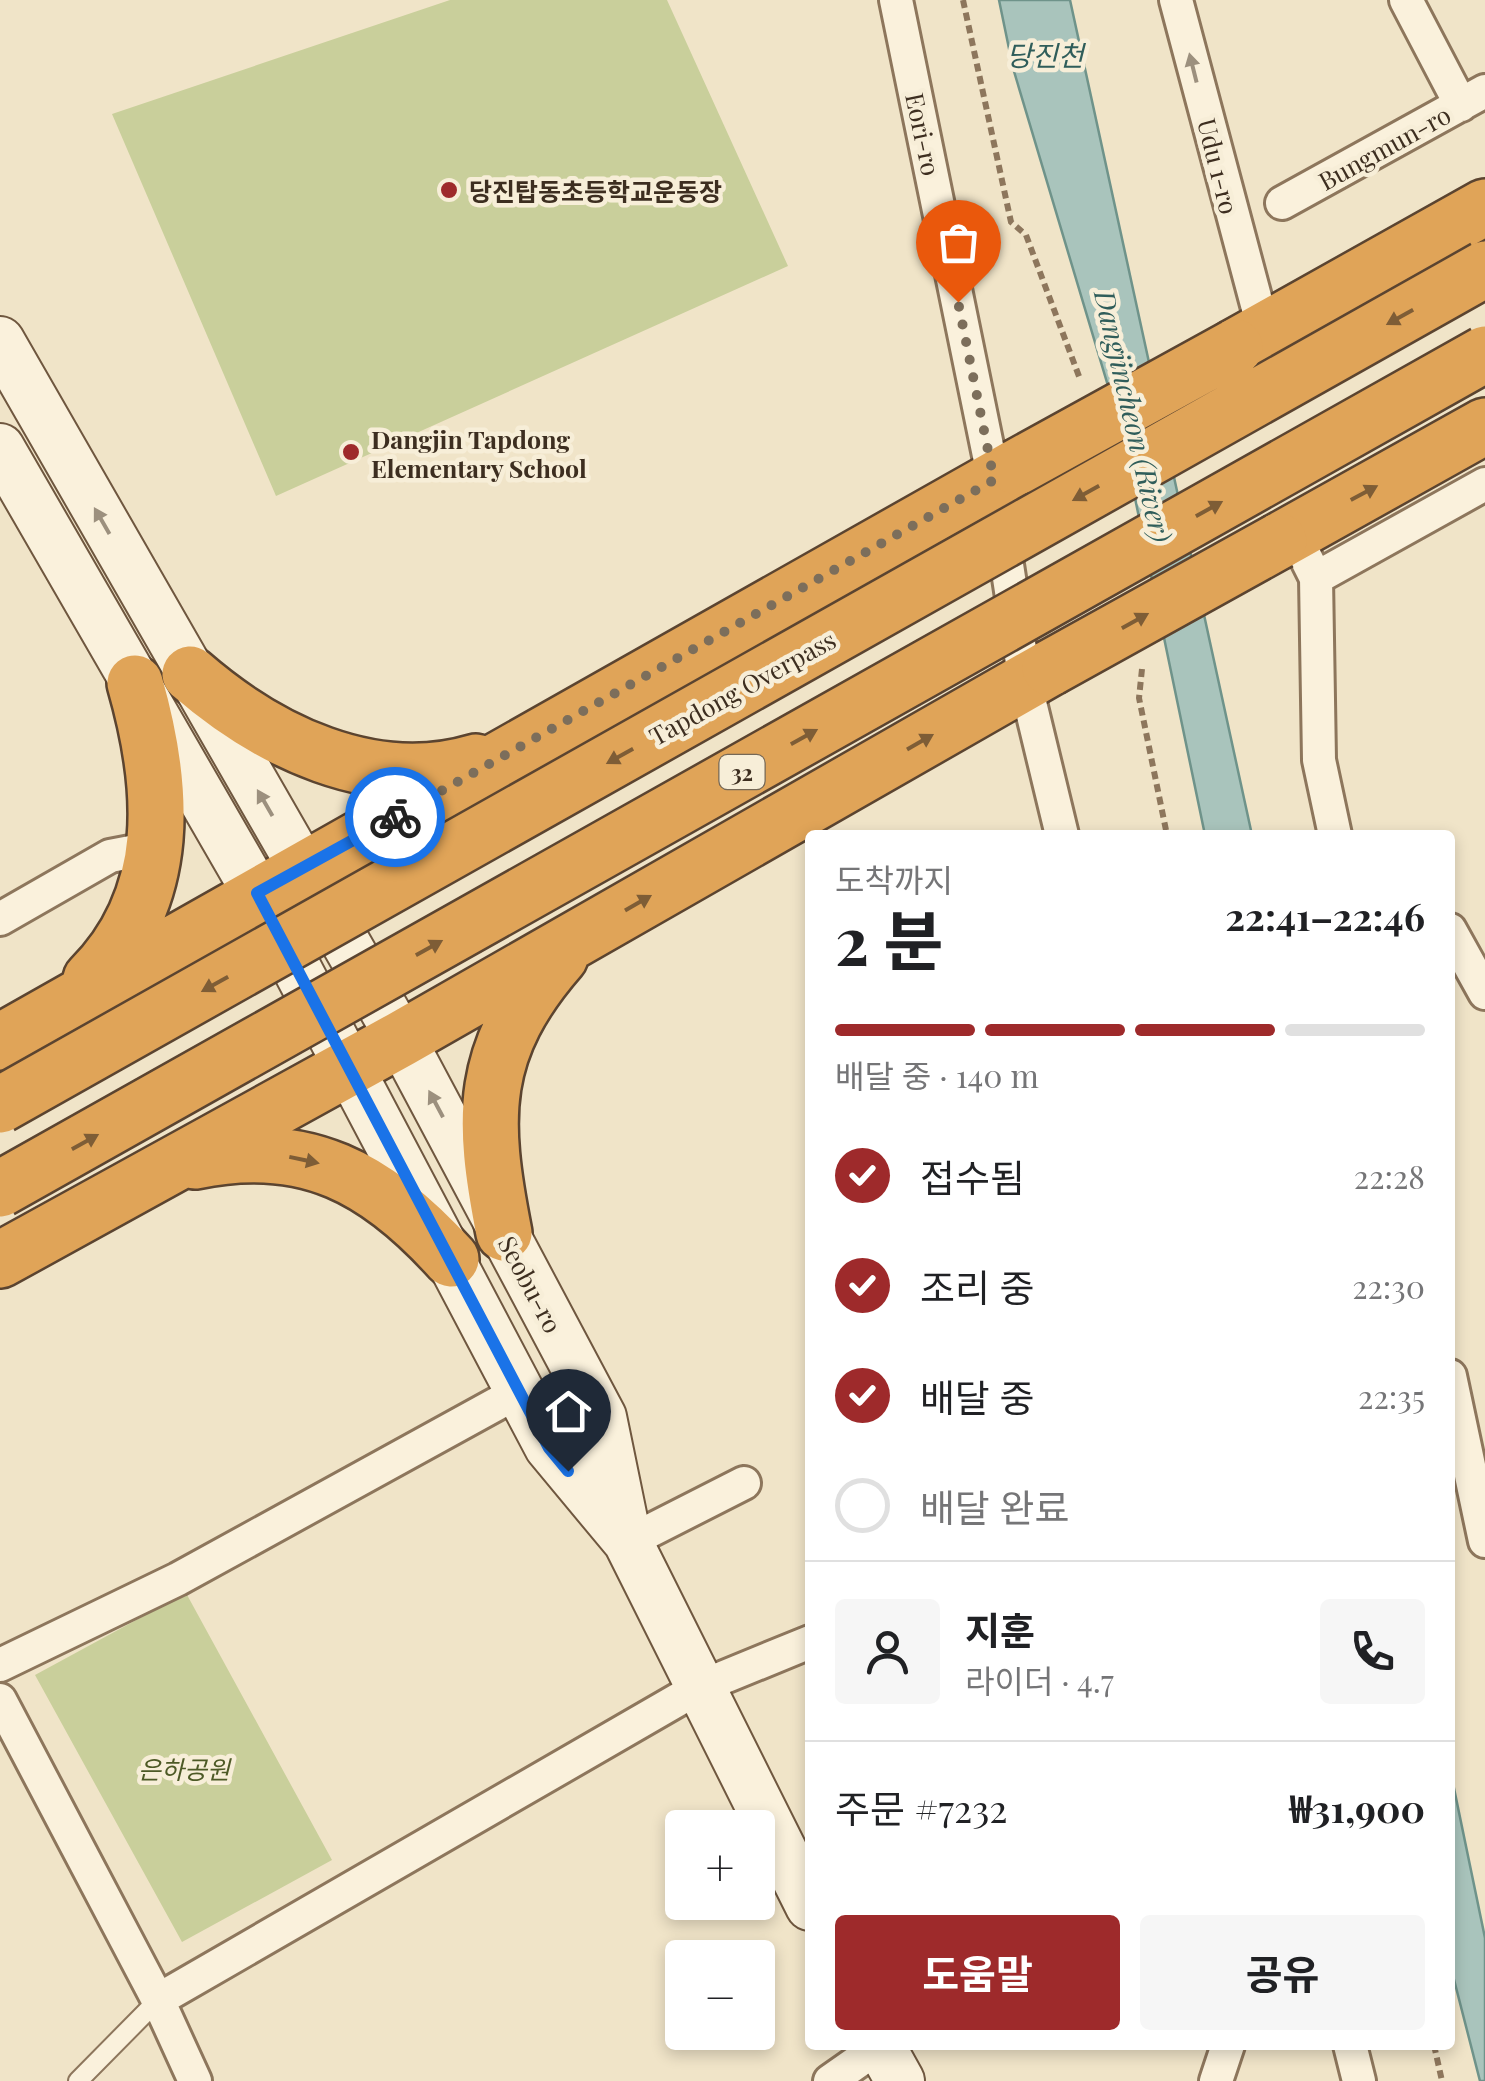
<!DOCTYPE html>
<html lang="ko">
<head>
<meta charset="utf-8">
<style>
	:root { --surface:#fff; --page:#f6f6f6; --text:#202124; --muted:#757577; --line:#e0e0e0; --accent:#9e2a2b }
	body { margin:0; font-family:"Playfair Display","Noto Sans KR",serif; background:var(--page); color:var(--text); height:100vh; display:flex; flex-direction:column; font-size:38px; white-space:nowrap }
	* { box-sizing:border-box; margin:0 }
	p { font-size:32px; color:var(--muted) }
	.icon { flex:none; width:55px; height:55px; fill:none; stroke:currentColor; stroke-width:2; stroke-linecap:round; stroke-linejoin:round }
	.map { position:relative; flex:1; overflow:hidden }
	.panel { position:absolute; left:805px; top:830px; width:650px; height:1220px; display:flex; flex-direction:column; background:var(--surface); border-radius:10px; box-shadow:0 5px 15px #0003 }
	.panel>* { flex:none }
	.tools { position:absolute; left:665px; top:1810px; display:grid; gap:20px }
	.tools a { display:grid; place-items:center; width:110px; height:110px; border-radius:10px; background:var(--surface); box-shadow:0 5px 15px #0003; font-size:50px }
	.pin { position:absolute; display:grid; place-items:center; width:85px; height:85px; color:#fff; margin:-102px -42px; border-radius:50% 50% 50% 0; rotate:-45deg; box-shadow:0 0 10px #0007 }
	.pin .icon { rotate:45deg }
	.courier { position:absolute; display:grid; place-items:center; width:100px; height:100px; margin:-50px; border:8px solid #1a73e8; border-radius:50%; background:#fff; color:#222; box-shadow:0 2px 12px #0007 }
	.head em { font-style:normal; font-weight:700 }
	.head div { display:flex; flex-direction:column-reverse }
	.head { display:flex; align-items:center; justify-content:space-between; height:170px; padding:0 30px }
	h1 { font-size:65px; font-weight:700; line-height:75px }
	.bar { display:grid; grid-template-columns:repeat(4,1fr); gap:15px 10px; align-content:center; height:120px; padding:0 30px }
	.bar i { height:12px; border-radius:8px; background:var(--line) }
	.bar .current { background:var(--accent) }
	.bar p { grid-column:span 4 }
	.line { display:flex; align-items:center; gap:25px; padding:0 30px; border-top:2px solid var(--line) }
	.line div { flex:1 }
	.round { display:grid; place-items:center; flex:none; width:105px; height:105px; border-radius:10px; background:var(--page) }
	ol { padding:0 30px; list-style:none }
	li { display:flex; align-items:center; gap:30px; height:110px }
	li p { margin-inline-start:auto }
	li .icon { padding:10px; border-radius:50%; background:var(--accent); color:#fff; stroke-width:4 }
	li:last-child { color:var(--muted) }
	li i { width:55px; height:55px; border:5px solid var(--line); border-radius:50% }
	.action { display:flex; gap:20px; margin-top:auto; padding:20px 30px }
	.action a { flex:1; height:115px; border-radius:10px; background:var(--accent); color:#fff; font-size:40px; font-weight:700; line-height:115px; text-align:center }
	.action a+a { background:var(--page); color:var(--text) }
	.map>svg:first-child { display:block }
</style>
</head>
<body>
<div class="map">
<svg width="1485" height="2081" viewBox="0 0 1485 2081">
	<rect width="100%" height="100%" fill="#f0e4c8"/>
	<!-- green -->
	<path fill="#c9cf9b" d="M450,0H667L788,266L276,496L112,114Z
		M186,1593L332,1860L182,1942L35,1675Z"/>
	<!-- water -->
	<path fill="#a9c4bc" stroke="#6f938a" stroke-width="2.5" d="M999,0H1070L1252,835H1205L1120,426L1013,68Z
		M1450,1769L1485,1938V2081H1480L1450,1964Z"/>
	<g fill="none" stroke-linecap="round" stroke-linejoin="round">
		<!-- lane casing -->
		<g stroke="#8d765c" stroke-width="22">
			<path id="lane" d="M78,2081L158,2000"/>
		</g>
		<!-- street casing -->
		<g stroke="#8d765c" stroke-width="38">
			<path id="street" d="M896,0L994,480L1025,682L1062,835
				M1176,0L1264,331
				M1406,0L1461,105
				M1282,203L1485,91
				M1293,532L1316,578L1319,760L1335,835
				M1316,578L1485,484
				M0,919L110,856L157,847
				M1450,930L1485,993
				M1450,1376L1485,1541
				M628,1542L744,1483
				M0,1665L178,1579L520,1391
				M0,1700L158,2000L195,2081
				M158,2000L700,1687L810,1642
				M1350,2045L1359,2081
				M830,2081L880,2046
				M1216,2081L1228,2045"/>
		</g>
		<!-- secondary casing -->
		<g stroke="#6f573f" stroke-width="52">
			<path id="secondary" d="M0,341L401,1039L602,1417L626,1534
				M0,448L257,893L549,1447L628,1542L810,1906
				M880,2045L900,2081"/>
		</g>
		<!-- highway casing -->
		<g stroke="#5b4430" stroke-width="60">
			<path id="highway" d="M1235,347L1485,207
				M1279,541L1485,426
				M190,674C267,741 372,793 476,762
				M91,979C173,897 165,787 135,683
				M0,1042L1017,467
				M195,1161C306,1138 378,1178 451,1259
				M504,1233C481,1117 479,1050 560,957
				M0,1260L401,1039L1050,668"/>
		</g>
		<!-- path -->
		<path stroke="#8d765c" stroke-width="6" stroke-dasharray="8 5" stroke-linecap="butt" d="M963,0L1011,222L1026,235L1080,379
			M1142,669L1139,698L1167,835
			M1434,2045L1442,2081"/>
		<!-- lane -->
		<use href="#lane" stroke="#faf1dc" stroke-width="18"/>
		<!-- street -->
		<use href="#street" stroke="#faf1dc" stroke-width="32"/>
		<!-- secondary -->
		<use href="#secondary" stroke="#faf1dc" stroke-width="48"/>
		<!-- highway -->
		<use href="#highway" stroke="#e0a458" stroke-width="55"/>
		<!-- highway-bridge casing -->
		<g stroke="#5b4430" stroke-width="60" stroke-linecap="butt">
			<path id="highway-bridge" d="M1017,467L1235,347
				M1050,668L1279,541
				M0,1105L1485,269
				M0,1189L1485,354"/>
		</g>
		<!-- highway-bridge -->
		<use href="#highway-bridge" stroke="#e0a458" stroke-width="55"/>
	</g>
	<!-- one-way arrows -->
	<defs><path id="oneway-solid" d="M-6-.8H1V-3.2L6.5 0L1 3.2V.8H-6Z" transform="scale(2.5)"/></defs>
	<g fill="#9c907e">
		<use href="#oneway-solid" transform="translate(1193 68) rotate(-104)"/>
		<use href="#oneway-solid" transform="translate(102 521) rotate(-120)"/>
		<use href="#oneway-solid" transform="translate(265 803) rotate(-120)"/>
		<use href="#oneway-solid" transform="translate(436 1104) rotate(-118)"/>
	</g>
	<g fill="#7e5d36">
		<use href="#oneway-solid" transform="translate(1400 317) rotate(151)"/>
		<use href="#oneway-solid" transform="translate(1086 493) rotate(151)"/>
		<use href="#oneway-solid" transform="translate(1364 493) rotate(-28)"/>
		<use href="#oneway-solid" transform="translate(1209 509) rotate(-29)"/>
		<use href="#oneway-solid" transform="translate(1135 621) rotate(-29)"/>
		<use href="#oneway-solid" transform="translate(804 737) rotate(-29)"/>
		<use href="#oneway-solid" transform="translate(920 742) rotate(-30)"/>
		<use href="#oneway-solid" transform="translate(620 756) rotate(151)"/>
		<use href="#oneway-solid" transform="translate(638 903) rotate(-30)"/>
		<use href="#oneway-solid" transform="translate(429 948) rotate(-29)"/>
		<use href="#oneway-solid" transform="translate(215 984) rotate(151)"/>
		<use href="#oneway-solid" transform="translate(85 1142) rotate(-29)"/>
		<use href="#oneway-solid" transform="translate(304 1160) rotate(12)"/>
	</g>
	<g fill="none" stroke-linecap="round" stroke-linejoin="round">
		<!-- done -->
		<path stroke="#7c6e5b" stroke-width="10" stroke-dasharray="0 18" d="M395,817L994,480L958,302"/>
		<!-- route -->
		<path stroke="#1a73e8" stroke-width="12" d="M395,817L257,893L549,1448L568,1471"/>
	</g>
	<!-- markers -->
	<g fill="#9e2a2b" stroke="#f7eed8" stroke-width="4">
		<circle cx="449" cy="190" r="10"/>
		<circle cx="351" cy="452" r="10"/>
	</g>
	<g text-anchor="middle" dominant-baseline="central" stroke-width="9" stroke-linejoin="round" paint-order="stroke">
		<!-- shield labels -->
		<rect fill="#f7eed8" stroke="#756857" stroke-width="2.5" x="719.5" y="755" width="45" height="34" rx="8"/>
		<g font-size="22" font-weight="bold" fill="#3d2e20">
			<text x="742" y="772">32</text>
		</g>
		<!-- street labels -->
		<g font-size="25" fill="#3d2e20" stroke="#f7eed8">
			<text transform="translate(924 134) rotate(78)">Eori-ro</text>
			<text transform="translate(1384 147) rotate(-29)">Bungmun-ro</text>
			<text transform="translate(1219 166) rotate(76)">Udu 1-ro</text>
			<text transform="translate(742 687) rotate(-29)">Tapdong Overpass</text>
			<text transform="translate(531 1284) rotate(62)">Seobu-ro</text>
		</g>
		<!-- poi labels -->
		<g font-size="25" font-weight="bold" fill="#3d2e20" stroke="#f7eed8" text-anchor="start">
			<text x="469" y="190">당진탑동초등학교운동장</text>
			<text x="371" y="438">Dangjin Tapdong<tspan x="371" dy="29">Elementary School</tspan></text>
		</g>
		<!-- park labels -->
		<g font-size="25" font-style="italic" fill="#4d5a26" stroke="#f7eed8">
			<text x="184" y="1768">은하공원</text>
		</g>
		<!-- water labels -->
		<g font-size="28" font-style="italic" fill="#2f5d5a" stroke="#f7eed8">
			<text x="1045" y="54">당진천</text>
			<text transform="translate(1134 416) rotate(77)">Dangjincheon (River)</text>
		</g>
	</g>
</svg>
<div class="tools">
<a>+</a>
<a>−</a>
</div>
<div class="pin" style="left:958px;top:302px;background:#ea580c"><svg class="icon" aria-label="bag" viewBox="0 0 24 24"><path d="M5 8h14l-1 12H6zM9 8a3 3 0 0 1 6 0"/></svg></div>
<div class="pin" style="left:568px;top:1471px;background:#1f2937"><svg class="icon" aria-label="home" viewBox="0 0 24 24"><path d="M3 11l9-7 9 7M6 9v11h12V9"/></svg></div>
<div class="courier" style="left:395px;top:817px"><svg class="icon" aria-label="bike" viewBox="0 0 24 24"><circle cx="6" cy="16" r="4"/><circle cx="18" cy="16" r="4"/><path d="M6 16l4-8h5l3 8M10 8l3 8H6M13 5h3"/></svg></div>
<section class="panel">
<div class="head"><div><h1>2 분</h1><p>도착까지</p></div><em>22:41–22:46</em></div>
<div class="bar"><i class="current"></i><i class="current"></i><i class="current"></i><i></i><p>배달 중 · 140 m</p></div>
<ol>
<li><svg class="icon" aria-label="check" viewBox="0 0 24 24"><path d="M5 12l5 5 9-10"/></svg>접수됨<p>22:28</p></li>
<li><svg class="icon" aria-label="check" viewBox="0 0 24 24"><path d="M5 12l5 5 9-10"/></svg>조리 중<p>22:30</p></li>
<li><svg class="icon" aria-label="check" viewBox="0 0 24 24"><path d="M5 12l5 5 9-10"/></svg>배달 중<p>22:35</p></li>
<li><i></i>배달 완료</li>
</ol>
<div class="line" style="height:180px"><a class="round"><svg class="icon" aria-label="person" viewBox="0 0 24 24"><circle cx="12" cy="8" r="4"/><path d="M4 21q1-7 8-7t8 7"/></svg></a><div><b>지훈</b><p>라이더 · 4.7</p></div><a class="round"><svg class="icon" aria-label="phone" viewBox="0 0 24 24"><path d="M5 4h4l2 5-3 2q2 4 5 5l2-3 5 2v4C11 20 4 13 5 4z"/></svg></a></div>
<div class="line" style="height:130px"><div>주문 #7232</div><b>₩31,900</b></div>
<div class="action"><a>도움말</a><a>공유</a></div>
</section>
</div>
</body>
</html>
